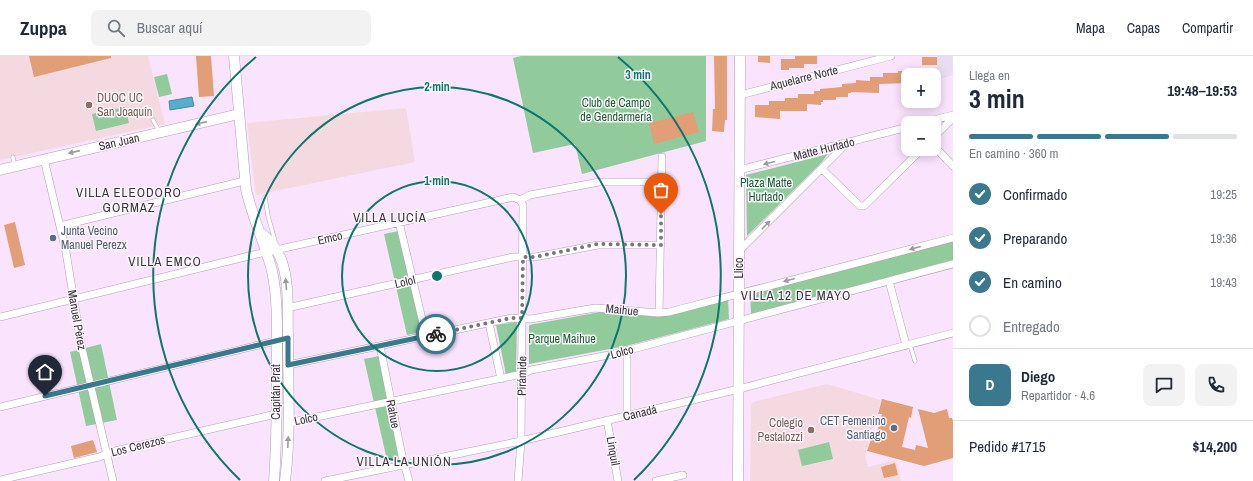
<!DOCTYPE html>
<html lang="es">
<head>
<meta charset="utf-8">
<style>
	:root { --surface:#fff; --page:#f2f2f3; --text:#1f2937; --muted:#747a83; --line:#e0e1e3; --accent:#3a788e }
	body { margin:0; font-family:"Archivo Narrow",sans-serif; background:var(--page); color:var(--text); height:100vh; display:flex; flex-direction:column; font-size:15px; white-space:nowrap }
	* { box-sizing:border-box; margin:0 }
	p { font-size:13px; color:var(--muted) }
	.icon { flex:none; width:22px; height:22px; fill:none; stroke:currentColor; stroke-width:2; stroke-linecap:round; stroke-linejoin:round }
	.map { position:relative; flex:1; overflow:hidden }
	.sheet { display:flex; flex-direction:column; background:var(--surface); width:300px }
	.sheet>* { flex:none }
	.tools { position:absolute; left:901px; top:12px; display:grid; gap:8px }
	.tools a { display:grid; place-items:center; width:40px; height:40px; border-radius:8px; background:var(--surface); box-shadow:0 2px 10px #0003; font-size:20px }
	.pin { position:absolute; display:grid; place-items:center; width:34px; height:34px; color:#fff; margin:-41px -17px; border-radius:50% 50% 50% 0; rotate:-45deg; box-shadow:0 0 4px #0007 }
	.pin .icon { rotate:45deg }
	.courier { position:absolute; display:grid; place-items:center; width:40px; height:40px; margin:-20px; border:3px solid #3a788e; border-radius:50%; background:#fff; color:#222; box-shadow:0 1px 5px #0007 }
	.head em { font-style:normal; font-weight:700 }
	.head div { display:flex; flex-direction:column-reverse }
	.head { display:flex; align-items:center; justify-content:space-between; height:68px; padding:0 16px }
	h1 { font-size:26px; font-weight:700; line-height:30px }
	.bar { display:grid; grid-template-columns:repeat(4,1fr); gap:6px 4px; align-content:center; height:48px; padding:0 16px }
	.bar i { height:5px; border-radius:3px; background:var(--line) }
	.bar .current { background:var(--accent) }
	.bar p { grid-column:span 4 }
	.line { display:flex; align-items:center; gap:10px; padding:0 16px; border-top:1px solid var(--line) }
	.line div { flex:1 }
	.round { display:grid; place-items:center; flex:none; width:42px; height:42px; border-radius:8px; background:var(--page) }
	ol { padding:0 16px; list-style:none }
	li { display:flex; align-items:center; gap:12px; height:44px }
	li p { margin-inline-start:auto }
	li .icon { padding:4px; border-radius:50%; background:var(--accent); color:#fff; stroke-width:4 }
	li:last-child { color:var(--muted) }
	li i { width:22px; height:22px; border:2px solid var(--line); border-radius:50% }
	header { display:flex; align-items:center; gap:24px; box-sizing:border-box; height:56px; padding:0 20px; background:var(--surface); border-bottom:1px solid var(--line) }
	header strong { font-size:19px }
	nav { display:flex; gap:22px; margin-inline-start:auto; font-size:14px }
	.search { width:280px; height:36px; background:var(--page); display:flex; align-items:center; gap:10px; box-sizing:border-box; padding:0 14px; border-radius:8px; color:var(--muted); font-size:15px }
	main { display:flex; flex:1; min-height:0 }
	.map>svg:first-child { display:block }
</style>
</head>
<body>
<header>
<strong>Zuppa</strong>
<div class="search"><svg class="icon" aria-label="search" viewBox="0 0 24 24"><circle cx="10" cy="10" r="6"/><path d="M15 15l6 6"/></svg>Buscar aquí</div>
<nav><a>Mapa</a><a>Capas</a><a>Compartir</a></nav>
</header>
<main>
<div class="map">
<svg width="953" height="425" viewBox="0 0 953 425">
	<rect width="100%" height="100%" fill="#fae3fd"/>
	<!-- industrial -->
	<path fill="#e9ddf1" d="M937,0H953V19L937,24Z"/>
	<!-- education -->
	<path fill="#f4dae0" d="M0,0H148L165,68L0,104Z
		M406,52L415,106L256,139L247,67Z
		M827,328L881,344L865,399L868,411L896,404L901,425H750L751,349L753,346Z"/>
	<!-- green -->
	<path fill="#91cb9b" d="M521,0H706V85L582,118L575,88L533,97L513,2Z
		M167,18L172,38L159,41L154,21Z
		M125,51L129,67L96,75L92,58Z
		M828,98L821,107L747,180L746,119Z
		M399,175L422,276L407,279L384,178Z
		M953,183V204L751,258L750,236Z
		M728,241L729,263L626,290L529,308V269L600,256L660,261Z
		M517,266L516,317L506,319L496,269Z
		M101,288L117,364L86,370L70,296Z
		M379,300L399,400L387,404L364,303Z
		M829,386L833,403L802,410L798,394Z"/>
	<!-- water -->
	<path fill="#56aece" stroke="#4e89a2" d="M192,41L194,50L170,54L169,45Z"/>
	<!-- building -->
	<path fill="#e19e77" d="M29,0H111V2L34,21Z
		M196,0H211L214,40L199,41Z
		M714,0H727V64H725L724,76L712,75L713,53H715Z
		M758,0H770V7L758,6Z
		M795,0H817V8H804V12H789V14H781V3H795Z
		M922,1H937V9H922Z
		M898,15H908V27L879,28V37L851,36V37H848V41H836V44H823V46H821V49L807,48V55H780V63L755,61V49H769V45H785V42H798V38H814V35H820V33L842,31V28L856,27V24L870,25V21H883V17H898Z
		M693,56L699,76L654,88L649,67Z
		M15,166L25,209L14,212L4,169Z
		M882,343L913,351L911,362L909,361L902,391L915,394L916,389L928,392L918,353L934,357L947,353L949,362H952L953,365V402L924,410L867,395L871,383L875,384L882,358H878Z
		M93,384L97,396L74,402L71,390Z
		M895,407L898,419L884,422L881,411Z"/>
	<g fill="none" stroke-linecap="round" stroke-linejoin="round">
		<!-- lane casing -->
		<g stroke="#b39eb6" stroke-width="4.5">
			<path id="lane" d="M153,64L159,75
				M13,101L14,109
				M265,141L268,160L275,185
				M910,289L915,305"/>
		</g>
		<!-- street casing -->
		<g stroke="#b39eb6" stroke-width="8">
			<path id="street" d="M740,39L891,0
				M922,67L953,59
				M934,81L953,62
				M934,90L953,110
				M44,103L66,196L81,288L113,425
				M822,113L860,150H864L922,93
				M739,114L908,71
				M520,144L530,139L599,126H662
				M399,166L426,280
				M60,170L244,125
				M738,196L847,87
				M889,225L906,289
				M287,252L513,201H535L598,189H661
				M659,257L662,101
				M0,261L253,199L509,142L513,141L520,144
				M489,267L501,323
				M380,290L402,400L409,425
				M288,309L512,262L531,263L595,252L659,257L669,256L953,182
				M0,351L280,284
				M627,360V295
				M607,364L618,425
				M288,367L522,318L531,314L614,298L953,208
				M0,424L99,401L115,395L276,358
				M325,425L521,385L739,333L953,277
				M518,425L521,385L523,149L520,144
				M656,425L683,419"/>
		</g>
		<!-- secondary casing -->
		<g stroke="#b39eb6" stroke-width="11">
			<path id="secondary" d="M234,0L246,133C252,161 265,187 272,215C278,242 277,275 277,303C277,344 277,384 274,425
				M0,114L239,58
				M261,177C271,185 278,194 282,206C290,230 287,257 288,282C288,329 291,378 285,425
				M738,425L740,0"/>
		</g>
		<!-- lane -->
		<use href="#lane" stroke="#fff" stroke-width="3.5"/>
		<!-- street -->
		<use href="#street" stroke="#fff" stroke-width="7"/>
		<!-- secondary -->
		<use href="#secondary" stroke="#fff" stroke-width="10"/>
	</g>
	<!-- one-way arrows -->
	<defs><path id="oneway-solid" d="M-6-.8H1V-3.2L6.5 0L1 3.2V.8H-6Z"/></defs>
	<g fill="#9e999e">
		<use href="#oneway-solid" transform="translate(201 67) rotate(167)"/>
		<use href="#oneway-solid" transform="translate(74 96) rotate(167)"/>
		<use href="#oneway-solid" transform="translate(769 107) rotate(166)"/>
		<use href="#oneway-solid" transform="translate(766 169) rotate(-45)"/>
		<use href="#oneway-solid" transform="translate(915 192) rotate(165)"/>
		<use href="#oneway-solid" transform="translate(789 224) rotate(165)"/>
		<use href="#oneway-solid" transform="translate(286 228) rotate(-95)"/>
		<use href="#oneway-solid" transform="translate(288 386) rotate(-88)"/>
	</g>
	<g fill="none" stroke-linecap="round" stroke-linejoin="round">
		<!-- done -->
		<path stroke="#7e7180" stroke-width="4" stroke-dasharray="0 7.2" d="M436,278L511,262H522L523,201H535L598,188L661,189V158"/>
		<!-- route -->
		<path stroke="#3a788e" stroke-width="5" d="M45,340L288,282V309L436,278"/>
	</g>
	<!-- distance rings -->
	<g fill="none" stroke="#0f766e" stroke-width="2">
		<circle cx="437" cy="220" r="95"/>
		<circle cx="437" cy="220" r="189"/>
		<path d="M240 424A284 284 0 0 1 256 1M618 1A284 284 0 0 1 634 424"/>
	</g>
	<!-- markers -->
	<g fill="#8d6e63" stroke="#fcf7fd" stroke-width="1.5">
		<circle cx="89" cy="49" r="4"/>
		<circle cx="811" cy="374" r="4"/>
	</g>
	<g fill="#5c6f8a" stroke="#fcf7fd" stroke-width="1.5">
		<circle cx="53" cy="182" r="4"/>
		<circle cx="894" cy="372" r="4"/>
	</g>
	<g text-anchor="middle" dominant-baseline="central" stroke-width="3" stroke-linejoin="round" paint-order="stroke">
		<!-- street labels -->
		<g font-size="12" fill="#3c333d" stroke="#fcf7fd">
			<text transform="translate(804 22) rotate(-14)">Aquelarre Norte</text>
			<text transform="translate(119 86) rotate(-13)">San Juan</text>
			<text transform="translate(824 93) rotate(-14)">Matte Hurtado</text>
			<text transform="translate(330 182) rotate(-13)">Emco</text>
			<text transform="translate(739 212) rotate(-90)">Llico</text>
			<text transform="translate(405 226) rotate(-13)">Lolol</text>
			<text transform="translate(622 254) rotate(6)">Maihue</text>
			<text transform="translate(77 264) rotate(80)">Manuel Pérez</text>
			<text transform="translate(622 296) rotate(-15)">Lolco</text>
			<text transform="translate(522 320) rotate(-89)">Pirámide</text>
			<text transform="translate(276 336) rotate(-90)">Capitán Prat</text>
			<text transform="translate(640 357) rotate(-13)">Canadá</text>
			<text transform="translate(393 358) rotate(79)">Rahue</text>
			<text transform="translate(306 363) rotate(-12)">Lolco</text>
			<text transform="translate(138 390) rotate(-14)">Los Cerezos</text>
			<text transform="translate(613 395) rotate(80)">Linquil</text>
		</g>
		<!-- education labels -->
		<g font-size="12" fill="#785e54" stroke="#fcf7fd" text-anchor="start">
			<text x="97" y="42">DUOC UC<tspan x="97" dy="14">San Joaquín</tspan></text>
			<text x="803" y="367" text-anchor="end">Colegio<tspan x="803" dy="14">Pestalozzi</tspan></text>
		</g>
		<!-- park labels -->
		<g font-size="12" fill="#1d5e2f" stroke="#fcf7fd">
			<text x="616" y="47">Club de Campo<tspan x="616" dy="14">de Gendarmería</tspan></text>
			<text x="766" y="127">Plaza Matte<tspan x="766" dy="14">Hurtado</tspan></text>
			<text x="562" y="283">Parque Maihue</text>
		</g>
		<!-- service labels -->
		<g font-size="12" fill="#4e5e75" stroke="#fcf7fd" text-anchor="start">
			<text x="61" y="175">Junta Vecino<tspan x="61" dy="14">Manuel Perezx</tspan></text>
			<text x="886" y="365" text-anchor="end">CET Femenino<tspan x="886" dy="14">Santiago</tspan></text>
		</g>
		<!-- neighbourhood labels -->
		<g font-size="13" letter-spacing="1" fill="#3c333d" stroke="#fcf7fd">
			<text x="129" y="136">VILLA ELEODORO<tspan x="129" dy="15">GORMAZ</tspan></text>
			<text x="390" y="161">VILLA LUCÍA</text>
			<text x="165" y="205">VILLA EMCO</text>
			<text x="796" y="239">VILLA 12 DE MAYO</text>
			<text x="404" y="405">VILLA LA UNIÓN</text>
		</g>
	</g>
	<circle cx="437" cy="220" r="6" fill="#0f766e" stroke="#fcf7fd" stroke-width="2"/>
	<g font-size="12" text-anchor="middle" font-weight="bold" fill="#0f766e" stroke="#fcf7fd" stroke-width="3" stroke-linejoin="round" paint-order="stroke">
		<text x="638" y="23">3 min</text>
		<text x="437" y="35">2 min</text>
		<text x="437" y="129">1 min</text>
	</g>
</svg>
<div class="tools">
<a>+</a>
<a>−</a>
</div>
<div class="pin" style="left:661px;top:158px;background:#ea580c"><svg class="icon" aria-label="bag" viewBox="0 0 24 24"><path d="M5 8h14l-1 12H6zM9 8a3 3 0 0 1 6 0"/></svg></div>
<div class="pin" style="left:45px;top:340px;background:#1f2937"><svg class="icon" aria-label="home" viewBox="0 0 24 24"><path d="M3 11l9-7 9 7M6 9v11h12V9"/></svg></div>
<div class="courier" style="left:436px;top:278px"><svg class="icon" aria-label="bike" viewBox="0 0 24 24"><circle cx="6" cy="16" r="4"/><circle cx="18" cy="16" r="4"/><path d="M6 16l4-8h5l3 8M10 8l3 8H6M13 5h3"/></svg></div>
</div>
<section class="sheet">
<div class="head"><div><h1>3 min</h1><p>Llega en</p></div><em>19:48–19:53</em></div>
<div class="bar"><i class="current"></i><i class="current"></i><i class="current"></i><i></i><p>En camino · 360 m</p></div>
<ol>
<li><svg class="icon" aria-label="check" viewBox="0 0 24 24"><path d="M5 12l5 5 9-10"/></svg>Confirmado<p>19:25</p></li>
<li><svg class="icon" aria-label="check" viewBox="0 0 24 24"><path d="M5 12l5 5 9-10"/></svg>Preparando<p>19:36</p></li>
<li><svg class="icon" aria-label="check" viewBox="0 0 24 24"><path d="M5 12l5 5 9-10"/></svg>En camino<p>19:43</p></li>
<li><i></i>Entregado</li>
</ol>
<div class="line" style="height:72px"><b class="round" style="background:var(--accent);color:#fff">D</b><div><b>Diego</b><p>Repartidor · 4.6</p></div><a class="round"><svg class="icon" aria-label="chat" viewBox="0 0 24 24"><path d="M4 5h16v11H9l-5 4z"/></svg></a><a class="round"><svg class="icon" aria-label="phone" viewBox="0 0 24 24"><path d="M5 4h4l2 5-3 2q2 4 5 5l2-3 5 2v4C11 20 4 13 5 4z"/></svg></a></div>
<div class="line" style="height:52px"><div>Pedido #1715</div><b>$14,200</b></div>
</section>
</main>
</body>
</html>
